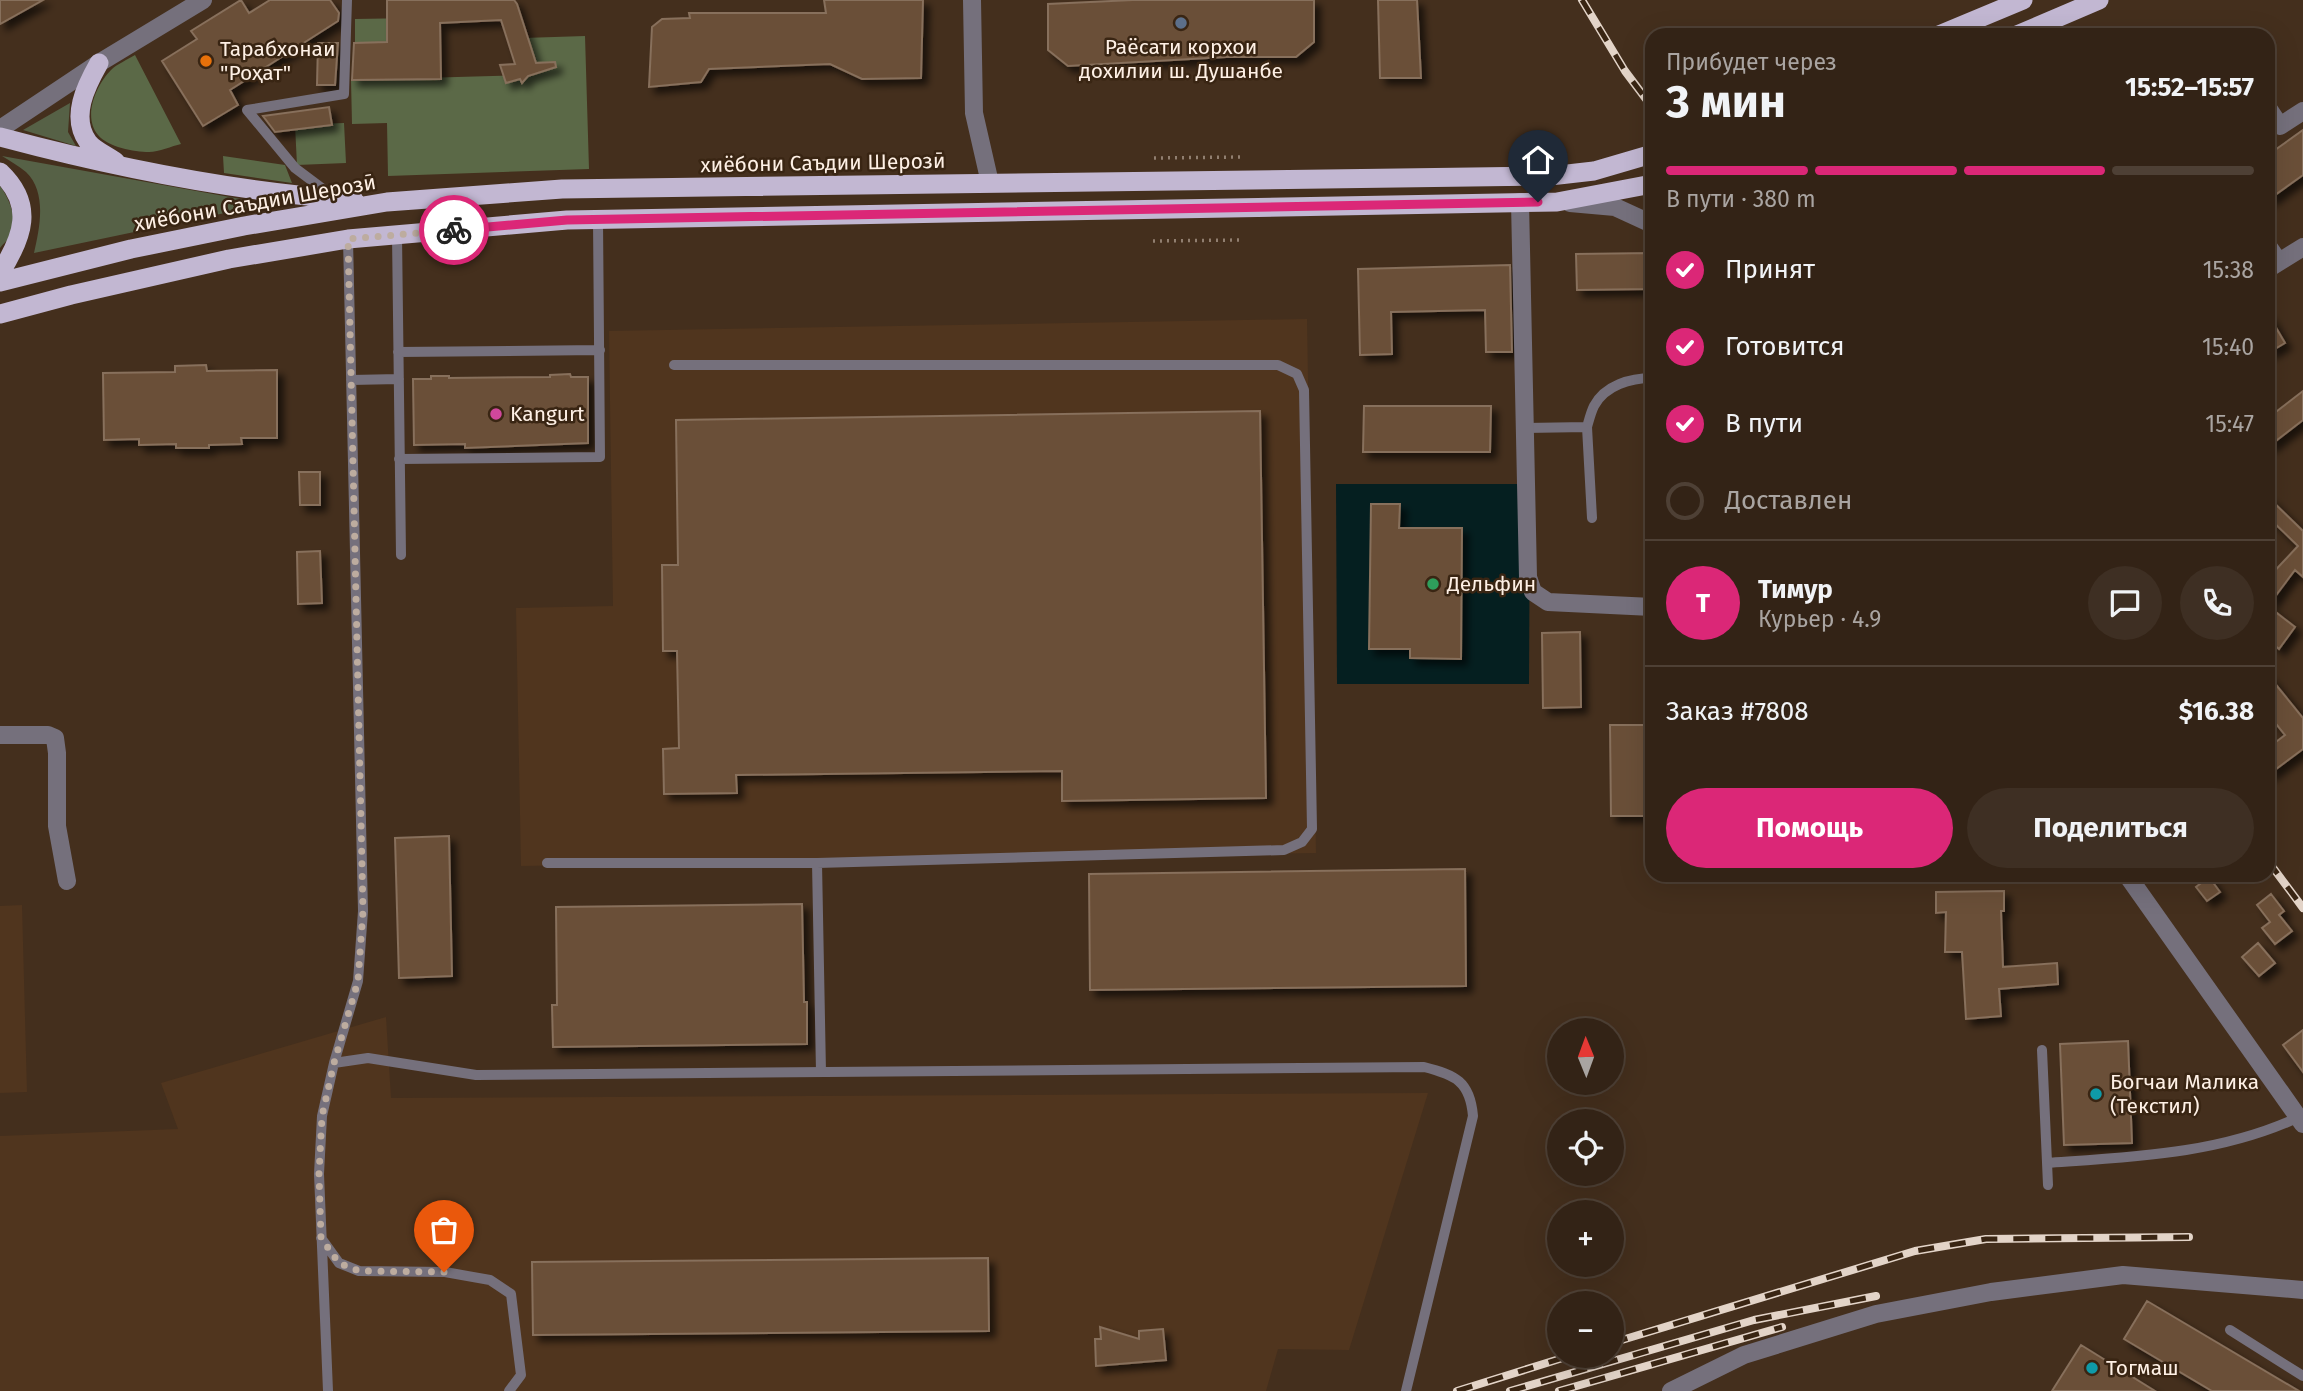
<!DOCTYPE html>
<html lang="ru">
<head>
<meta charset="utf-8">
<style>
	:root { --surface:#332316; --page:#3e2f23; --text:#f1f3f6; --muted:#a9a4a1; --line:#4e4035; --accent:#db2777 }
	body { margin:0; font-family:"Fira Sans",sans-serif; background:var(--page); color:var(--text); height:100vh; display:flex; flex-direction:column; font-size:26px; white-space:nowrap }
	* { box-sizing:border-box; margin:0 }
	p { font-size:23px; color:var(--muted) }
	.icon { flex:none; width:38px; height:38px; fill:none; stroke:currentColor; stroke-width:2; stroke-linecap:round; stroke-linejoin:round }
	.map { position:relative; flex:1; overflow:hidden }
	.panel { position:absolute; left:1645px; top:28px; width:630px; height:854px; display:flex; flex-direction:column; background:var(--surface); border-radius:21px; box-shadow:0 7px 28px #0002,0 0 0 2px var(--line) }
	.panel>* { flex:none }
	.needle { width:46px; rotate:359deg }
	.tools { position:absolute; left:1547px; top:1018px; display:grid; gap:14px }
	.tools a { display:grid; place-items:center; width:77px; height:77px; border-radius:50%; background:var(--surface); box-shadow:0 7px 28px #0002,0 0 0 2px var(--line); font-size:35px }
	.pin { position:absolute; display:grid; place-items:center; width:60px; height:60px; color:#fff; margin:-72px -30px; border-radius:50% 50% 50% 0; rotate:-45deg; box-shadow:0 0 7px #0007 }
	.pin .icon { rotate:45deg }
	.courier { position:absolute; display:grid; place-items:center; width:70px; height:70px; margin:-35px; border:5px solid #db2777; border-radius:50%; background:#fff; color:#222; box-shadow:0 2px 9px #0007 }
	.summary em { font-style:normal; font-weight:700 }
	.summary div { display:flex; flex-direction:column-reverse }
	.summary { display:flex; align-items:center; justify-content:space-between; height:119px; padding:0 21px }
	h1 { font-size:46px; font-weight:700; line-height:52px }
	.bar { display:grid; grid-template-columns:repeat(4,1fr); gap:10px 7px; align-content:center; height:84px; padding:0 21px }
	.bar i { height:9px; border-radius:5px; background:var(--line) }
	.bar .current { background:var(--accent) }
	.bar p { grid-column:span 4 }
	.line { display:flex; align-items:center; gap:18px; padding:0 21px; border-top:2px solid var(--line) }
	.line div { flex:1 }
	.round { display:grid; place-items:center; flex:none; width:74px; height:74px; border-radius:37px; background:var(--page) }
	ol { padding:0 21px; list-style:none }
	li { display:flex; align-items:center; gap:21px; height:77px }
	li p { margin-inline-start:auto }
	li .icon { padding:7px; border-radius:50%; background:var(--accent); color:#fff; stroke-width:4 }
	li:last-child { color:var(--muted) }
	li i { width:38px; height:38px; border:4px solid var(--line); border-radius:50% }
	.action { display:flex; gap:14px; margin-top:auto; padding:14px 21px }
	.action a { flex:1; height:80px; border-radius:42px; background:var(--accent); color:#fff; font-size:28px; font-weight:700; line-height:80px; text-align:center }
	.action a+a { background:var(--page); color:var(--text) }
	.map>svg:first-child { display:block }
</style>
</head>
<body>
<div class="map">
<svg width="2303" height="1391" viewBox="0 0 2303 1391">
	<defs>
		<filter id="shadow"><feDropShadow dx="6" dy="6" stdDeviation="3.5" flood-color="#0009"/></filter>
	</defs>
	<rect width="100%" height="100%" fill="#442f1d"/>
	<!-- built -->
	<path fill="#50351e" d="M1307,319L1316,853L521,866L516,608L613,606L609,331Z
		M22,905L27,1092L0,1093V906Z
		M386,1017L391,1098L1428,1093L1349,1350L1278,1349L1266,1391H0V1136L178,1129L161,1083Z"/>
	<!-- green -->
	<path fill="#566146" d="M70,103L68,132L76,146L23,130Z
		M2,156L268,204L34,253C40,227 47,192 26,172C19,166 10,161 2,156Z
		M0,186C9,198 18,219 11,235C9,239 3,244 0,248Z"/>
	<!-- forest -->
	<path fill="#5b6947" d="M414,18V45H355V19Z
		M585,36L589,169L388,176L387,123L352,124L351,80L524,75L523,38Z
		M135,55L181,144C172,146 159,152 149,152C134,152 108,147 98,135C82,116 97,84 111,70C117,64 127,60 135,55Z
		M344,123L346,163L297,165L295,125Z
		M223,156L285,165L292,183L224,173Z"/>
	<!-- water -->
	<path fill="#051f20" d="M1336,484H1530L1529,684H1337Z"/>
	<!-- building -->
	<path fill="#6b4f37" stroke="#876f5b" stroke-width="2" filter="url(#shadow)" d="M0,0H43L0,24Z
		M241,0L249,13L270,0H330L339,13L338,21L230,90L238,105L203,126L162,61L197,39L191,31Z
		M387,0H514L517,4L536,63L555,62L556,67L528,76L522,83L520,79L506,83L500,65L515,64L501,20L440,23L441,79L352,80L354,43L387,42Z
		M824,0H923L921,78L862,79L830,64L709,69L701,82L649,87L652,27L662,19L690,18L689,13H826Z
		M1133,0H1314V42L1296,57H1226L1068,66L1048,50V4Z
		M1378,0H1417L1421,78H1380Z
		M318,43H338L335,85H317Z
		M329,107L332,125L275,132L263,116Z
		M2303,130V175L2268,200V155Z
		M1652,253V289L1577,290L1576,254Z
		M1510,265L1512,352H1486L1485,310L1391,312L1392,354L1360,355L1358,269Z
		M2268,314L2285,343L2268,353Z
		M206,365L207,371L277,370V438H241L242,444L209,445V448H176V444L139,445V439L104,440L103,373L175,372V366Z
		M570,374L571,377H588V443L465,448V444L414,445L413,379H431V376H449V378L550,377V375Z
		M2303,391V420L2268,447V418Z
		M1364,406H1491L1490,452H1363Z
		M1260,411L1266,798L1062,801V771L736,775L737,793L664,794L663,749L679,748L677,651H663L662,565H678L676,420Z
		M299,472H320V505H300Z
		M2268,497L2303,531V577L2295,570L2268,606L2295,627L2279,649L2268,640V578L2298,546L2268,517Z
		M1371,504H1400L1399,528H1462L1461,659L1410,658V649H1369Z
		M320,551L322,603L298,604L297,552Z
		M1580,632L1581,707L1543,708L1542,633Z
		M2268,675L2303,718V749L2268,775V748L2285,735L2268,714Z
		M1610,725H1652V816H1611Z
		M449,836L452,976L399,978L395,838Z
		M1465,869L1466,986L1090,990L1089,874Z
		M2209,877L2220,892L2207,901L2196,887Z
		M2004,891V911H2001L2003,967L2057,963L2058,984L1999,989L2001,1016L1966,1019L1962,952H1945L1946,912L1936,913V892Z
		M2271,894L2284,911L2279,915L2292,931L2275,944L2262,928L2270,922L2257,905Z
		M802,904L804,1002H807V1044L553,1047L552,1005H557L556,907Z
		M2258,943L2275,963L2259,976L2242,957Z
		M2303,1030V1072L2283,1045Z
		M2128,1041L2132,1143L2064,1145L2060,1044Z
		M988,1258L989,1331L533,1335L532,1262Z
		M2147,1301L2299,1391H2212L2124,1339Z
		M1100,1327L1139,1339V1331L1163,1329L1166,1360L1096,1366L1095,1339H1101Z
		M2081,1345L2155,1391H2052Z"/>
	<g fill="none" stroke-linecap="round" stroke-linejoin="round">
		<!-- path -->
		<path stroke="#917f70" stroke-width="3.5" stroke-dasharray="2 5" stroke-linecap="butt" d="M1154,158L1242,157
			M1153,241L1241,240"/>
		<!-- service -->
		<path stroke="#75707c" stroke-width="10" d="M331,195L295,168L247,110L344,94L347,0
			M397,235L401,555
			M398,352L600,350
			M351,380L399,379
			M1587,427C1589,420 1591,412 1594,406C1605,385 1631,378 1652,378
			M1525,428L1587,427L1592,518
			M399,459L600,457L598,220
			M547,863H817L1284,850L1302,842L1312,829L1304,390L1297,374L1278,365H674
			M817,863L821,1072
			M2042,1050L2048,1185
			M334,1063L368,1058L476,1075L1424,1067C1455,1075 1470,1081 1473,1116L1406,1391
			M2047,1163C2133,1157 2220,1154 2299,1117
			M321,1238L339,1263L359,1271L445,1272L490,1280L511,1294L521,1375L509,1391
			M2230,1330L2303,1376
			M328,1391L319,1174L322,1116L334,1063L358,981L363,911L348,239"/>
		<!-- minor -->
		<path stroke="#75707c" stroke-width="18" d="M972,0L974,113L990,183
			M2268,108L2280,126L2303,111
			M0,129L99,63L203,0
			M1520,202L1528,577L1533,592L1548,602L1652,607
			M2268,246L2279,262
			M2268,269L2303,247
			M0,735H48L55,738L57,753V826L67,881
			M1671,1391L1744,1355L1876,1314L1991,1292L2123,1275L2303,1290"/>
		<!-- tertiary -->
		<path stroke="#75707c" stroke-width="18" d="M1570,203L1615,207L1652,224
			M2127,875L2303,1124"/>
		<!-- trunk -->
		<path stroke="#c2b7d2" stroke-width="19" d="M1939,35L2023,0
			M2017,35L2099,0
			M99,63C86,86 70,117 88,142C94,150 108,156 116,162
			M0,137C116,168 235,192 354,200
			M0,172C35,205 23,237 0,273
			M0,282L131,249L244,226L387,202L562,189L1550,176L1594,171L1652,154
			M0,314L71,295L229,259L348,239L567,220L1557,202L1652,184"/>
		<!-- rail casing -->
		<g stroke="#e3d4c8" stroke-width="8">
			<path id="rail" d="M1582,0L1625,71L1652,107
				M2268,861L2303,908
				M1612,1343L1915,1251L1986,1239L2189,1237
				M1457,1391L1569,1356
				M1510,1391L1754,1320L1876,1296
				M1559,1391L1782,1327"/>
		</g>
		<!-- rail -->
		<use href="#rail" stroke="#392513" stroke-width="5" stroke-dasharray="16" stroke-linecap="butt"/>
	</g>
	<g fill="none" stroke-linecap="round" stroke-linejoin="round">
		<!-- done -->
		<path stroke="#bdac9f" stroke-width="7" stroke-dasharray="0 12.6" d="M444,1272L359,1271L339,1263L321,1238L319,1174L322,1116L334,1063L358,981L363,911L348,239L454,230"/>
		<!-- route -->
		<path stroke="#db2777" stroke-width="9" d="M454,230L567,220L1538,202"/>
	</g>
	<!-- markers -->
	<circle fill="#5c6f8a" stroke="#392513" stroke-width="2.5" cx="1181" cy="23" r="7"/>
	<circle fill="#e8710a" stroke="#392513" stroke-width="2.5" cx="206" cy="61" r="7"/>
	<circle fill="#d1479c" stroke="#392513" stroke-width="2.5" cx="496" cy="414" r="7"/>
	<circle fill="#2e9e5b" stroke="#392513" stroke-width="2.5" cx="1433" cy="584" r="7"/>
	<g fill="#0f9aa8" stroke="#392513" stroke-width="2.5">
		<circle cx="2096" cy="1094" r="7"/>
		<circle cx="2092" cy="1368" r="7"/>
	</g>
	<g text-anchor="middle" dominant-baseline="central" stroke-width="5" stroke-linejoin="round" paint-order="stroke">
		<!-- poi labels -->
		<g font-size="21" fill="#fef0e5" stroke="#392513" text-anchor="start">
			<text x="1181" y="47" text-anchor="middle">Раёсати корхои<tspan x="1181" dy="24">дохилии ш. Душанбе</tspan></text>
			<text x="220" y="49">Тарабхонаи<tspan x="220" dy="24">"Роҳат"</tspan></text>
			<text x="510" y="414">Kangurt</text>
			<text x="1447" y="584">Дельфин</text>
			<text x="2110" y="1082">Богчаи Малика<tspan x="2110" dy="24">(Текстил)</tspan></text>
			<text x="2106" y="1368">Тогмаш</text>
		</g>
		<!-- street labels -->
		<g font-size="21" fill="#fef0e5" stroke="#392513">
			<text transform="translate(823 163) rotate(-1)">хиёбони Саъдии Шерозӣ</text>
			<text transform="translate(255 203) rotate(-10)">хиёбони Саъдии Шерозӣ</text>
		</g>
	</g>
</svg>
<div class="tools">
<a><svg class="needle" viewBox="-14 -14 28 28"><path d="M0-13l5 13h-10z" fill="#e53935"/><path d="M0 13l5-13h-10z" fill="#a9a4a1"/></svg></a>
<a><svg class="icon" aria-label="locate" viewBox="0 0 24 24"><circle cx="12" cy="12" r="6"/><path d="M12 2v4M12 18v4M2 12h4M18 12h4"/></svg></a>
<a>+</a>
<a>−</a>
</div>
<div class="pin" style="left:444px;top:1272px;background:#ea580c"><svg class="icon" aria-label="bag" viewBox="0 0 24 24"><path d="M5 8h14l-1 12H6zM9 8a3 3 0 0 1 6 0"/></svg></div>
<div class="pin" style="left:1538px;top:202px;background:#1f2937"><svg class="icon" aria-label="home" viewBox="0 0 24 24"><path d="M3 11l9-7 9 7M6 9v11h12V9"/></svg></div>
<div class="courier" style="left:454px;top:230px"><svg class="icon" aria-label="bike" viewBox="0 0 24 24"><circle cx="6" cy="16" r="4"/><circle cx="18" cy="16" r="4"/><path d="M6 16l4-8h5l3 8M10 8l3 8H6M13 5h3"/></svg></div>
<section class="panel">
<div class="summary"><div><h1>3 мин</h1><p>Прибудет через</p></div><em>15:52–15:57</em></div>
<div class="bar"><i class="current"></i><i class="current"></i><i class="current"></i><i></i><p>В пути · 380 m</p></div>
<ol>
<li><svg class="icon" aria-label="check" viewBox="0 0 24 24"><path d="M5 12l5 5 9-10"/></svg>Принят<p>15:38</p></li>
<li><svg class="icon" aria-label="check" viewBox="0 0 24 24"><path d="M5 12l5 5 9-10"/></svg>Готовится<p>15:40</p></li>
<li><svg class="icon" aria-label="check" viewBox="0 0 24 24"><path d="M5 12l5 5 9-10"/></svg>В пути<p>15:47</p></li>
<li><i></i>Доставлен</li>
</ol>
<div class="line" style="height:126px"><b class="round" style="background:var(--accent);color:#fff">Т</b><div><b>Тимур</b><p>Курьер · 4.9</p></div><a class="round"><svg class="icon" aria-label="chat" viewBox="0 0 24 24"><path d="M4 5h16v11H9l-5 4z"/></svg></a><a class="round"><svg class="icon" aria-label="phone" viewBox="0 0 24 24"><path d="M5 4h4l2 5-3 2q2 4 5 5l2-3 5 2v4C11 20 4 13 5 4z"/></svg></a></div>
<div class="line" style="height:91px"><div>Заказ #7808</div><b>$16.38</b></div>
<div class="action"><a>Помощь</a><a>Поделиться</a></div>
</section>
</div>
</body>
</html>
